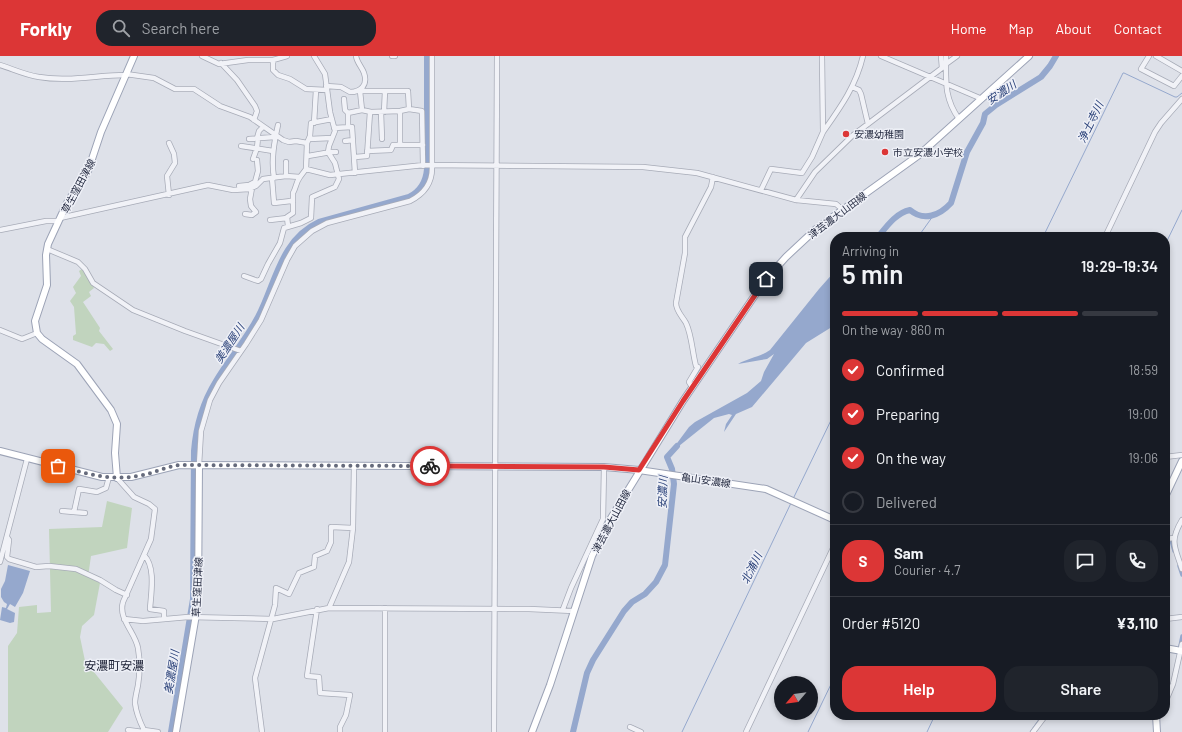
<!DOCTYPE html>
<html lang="en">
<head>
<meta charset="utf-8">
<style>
	:root { --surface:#171b24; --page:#20242c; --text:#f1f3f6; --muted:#9ea1a6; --line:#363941; --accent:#dc3636 }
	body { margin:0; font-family:Barlow,"Noto Sans JP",sans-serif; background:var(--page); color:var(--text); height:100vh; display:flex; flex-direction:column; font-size:15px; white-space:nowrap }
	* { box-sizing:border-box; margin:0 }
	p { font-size:13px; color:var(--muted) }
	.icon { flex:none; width:22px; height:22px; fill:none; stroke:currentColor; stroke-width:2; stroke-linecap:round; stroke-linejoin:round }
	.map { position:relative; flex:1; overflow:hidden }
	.side { position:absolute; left:830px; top:176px; width:340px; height:488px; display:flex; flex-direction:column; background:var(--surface); border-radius:16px; box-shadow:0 2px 6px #0003 }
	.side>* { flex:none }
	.needle { width:26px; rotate:241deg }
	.fabs { position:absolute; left:774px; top:620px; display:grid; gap:8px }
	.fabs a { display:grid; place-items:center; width:44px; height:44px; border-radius:50%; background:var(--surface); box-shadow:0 2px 6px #0003; font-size:20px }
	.pin { position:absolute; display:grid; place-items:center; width:34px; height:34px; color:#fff; margin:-17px; border-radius:8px; box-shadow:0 2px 6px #0006 }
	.courier { position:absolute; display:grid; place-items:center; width:40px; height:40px; margin:-20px; border:3px solid #dc3636; border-radius:50%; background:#fff; color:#222; box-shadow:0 1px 5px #0007 }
	.summary em { font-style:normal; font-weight:600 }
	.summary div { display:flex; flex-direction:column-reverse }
	.summary { display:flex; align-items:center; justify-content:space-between; height:68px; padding:0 12px }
	h1 { font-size:26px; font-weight:600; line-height:30px }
	.bar { display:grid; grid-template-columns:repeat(4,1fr); gap:6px 4px; align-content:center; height:48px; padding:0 12px }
	.bar i { height:5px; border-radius:3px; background:var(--line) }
	.bar .current { background:var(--accent) }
	.bar p { grid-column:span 4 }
	.line { display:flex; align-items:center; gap:10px; padding:0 12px; border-top:1px solid var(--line) }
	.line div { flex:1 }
	.round { display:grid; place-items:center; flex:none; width:42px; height:42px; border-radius:16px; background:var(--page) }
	ol { padding:0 12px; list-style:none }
	li { display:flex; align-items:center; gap:12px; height:44px }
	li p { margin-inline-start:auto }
	li .icon { padding:4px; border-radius:50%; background:var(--accent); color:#fff; stroke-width:4 }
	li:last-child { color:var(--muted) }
	li i { width:22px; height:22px; border:2px solid var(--line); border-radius:50% }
	.cta { display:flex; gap:8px; margin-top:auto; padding:8px 12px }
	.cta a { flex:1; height:46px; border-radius:16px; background:var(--accent); color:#fff; font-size:16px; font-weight:600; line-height:46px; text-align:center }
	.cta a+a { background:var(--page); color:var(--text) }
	header { display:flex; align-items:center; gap:24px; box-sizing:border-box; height:56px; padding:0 20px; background:var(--accent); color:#fff }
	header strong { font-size:19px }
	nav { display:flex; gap:22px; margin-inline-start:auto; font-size:14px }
	.search { width:280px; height:36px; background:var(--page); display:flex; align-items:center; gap:10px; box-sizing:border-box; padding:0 14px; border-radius:16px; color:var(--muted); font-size:15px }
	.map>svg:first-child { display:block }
</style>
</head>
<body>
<header>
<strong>Forkly</strong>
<div class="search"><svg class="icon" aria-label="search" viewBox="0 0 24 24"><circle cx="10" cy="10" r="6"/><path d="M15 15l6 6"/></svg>Search here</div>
<nav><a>Home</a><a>Map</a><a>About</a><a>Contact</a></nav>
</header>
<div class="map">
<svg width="1182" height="676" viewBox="0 0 1182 676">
	<rect width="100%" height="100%" fill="#dee1e9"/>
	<!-- green -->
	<path fill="#c1d4be" d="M82,213L94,232L89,236L91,240L83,246L100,272L99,275L113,293L110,295L104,288L96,287L92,291L73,284V280L76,278L74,251L70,245L76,237L73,231L81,220L79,215Z
		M107,445L132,452L127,492L91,500L88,521L100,527L94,559L82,570L80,581L85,605L123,652L108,676H8V590L17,577L19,551L37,549V557L51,556L49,473L102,471Z"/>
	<!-- water -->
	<path fill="#95a8cd" d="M835,215V269L806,287L752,351L736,358L724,376L726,368L732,359L729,358L714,362L669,398L689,371L695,366L747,337L761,325L764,316L774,298L767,303L738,308C748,302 760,301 770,294L819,233Z
		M8,509L30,515L23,537L15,551L10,548L7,553L15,557L14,566L10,567L0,564L2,551L6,552L7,548L4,546L1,541V533L5,525Z"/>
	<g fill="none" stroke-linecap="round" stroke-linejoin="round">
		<!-- stream -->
		<path stroke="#95a8cd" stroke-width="1" d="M918,181L933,160
			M1043,181L1123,17H1124L1175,41H1177L1182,37
			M1165,189L1182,154
			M793,443L835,356
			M682,676L791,447
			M808,676L835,620
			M927,676L935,659
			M1030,676L1042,659"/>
		<!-- canal -->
		<path stroke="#95a8cd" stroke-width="3.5" d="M1171,484L1174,495
			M1179,510L1182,519
			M1180,590L1182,580"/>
		<!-- river -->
		<path stroke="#95a8cd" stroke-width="6" d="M878,181C887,170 896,157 910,154C924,166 940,159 951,147L967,96L983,67L985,58L996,49L1041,21L1050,10L1056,0
			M171,676L193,543L194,395C196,370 203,346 216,325C229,303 246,284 258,261C276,227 280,184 319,166L409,141C421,135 426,126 427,113V0
			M573,676L587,617L593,604L624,555L632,546L645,538L656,526L665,509L674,428L672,413L667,401L677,390"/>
		<!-- minor casing -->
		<g stroke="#a7abb7" stroke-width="6">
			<path id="minor" d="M202,0L219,8L248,4H273L287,0
				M392,0H395
				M881,0L982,43
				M946,0C946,25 944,42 959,63
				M1149,0L1141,13L1174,30L1182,20
				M1156,0L1182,15
				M273,4V14L278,19L290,23L306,33L327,34
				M221,7L237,24L255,50L257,55L254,64
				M946,8L957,0
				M0,9C13,13 25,19 39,21C68,26 97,19 126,19
				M126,18L154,22L175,33H194L220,50L250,61L283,84L289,86L296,85L307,87
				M326,30L341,31L350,36C361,36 368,29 364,17C362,11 357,7 356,0
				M852,31L859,34L861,38L868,68
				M344,43L345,54L348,57
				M362,54L360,35H408L409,53
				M400,55V88
				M381,56L382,83
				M384,56L385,35
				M314,67L316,34
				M348,71V57L362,54L371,56L400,55L409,53L422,55L423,110
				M334,72L352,71L355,117
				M823,76C840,52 856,30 863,0
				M257,82L259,75L263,71
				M249,83L275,81
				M309,83L332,82
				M345,85L353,84
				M169,87L174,98L175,107L167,120L169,139
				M241,90L273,95
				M367,95L391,94L393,89H423
				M308,100L331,96H336
				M355,101L367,100L370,56
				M253,103L257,92L258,82
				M286,106V120
				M306,113L307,87L310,80L311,67L332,63
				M272,122L274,147L291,145L293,146
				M274,122C271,104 274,87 278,69
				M239,130L249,129L255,126L258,115L257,104
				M761,134L771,113L802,117L812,101L823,76L822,0
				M796,144L815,116L852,80L942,12L941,0
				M245,158L252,159L256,156L251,150L250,143L252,132
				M60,162L208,129L233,134L249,133L256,130L263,123L286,120L300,121L306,113L330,119L424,109L643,111L697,117L796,144L836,148L842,153
				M270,164L287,162
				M288,170L287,161L293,157V137C296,132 296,126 300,121
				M0,174L46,165H59
				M1105,181L1155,76L1161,67L1182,43
				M47,193L78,206L85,213L93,227L133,254L185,275L241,295
				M244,220L258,225L261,223L268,208L280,187L284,172L301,167L311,162L312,141L335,131L339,123L335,107L328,96L329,90L335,75L330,56L325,18L314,0
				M0,274L22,283L37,277
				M692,331L689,326L698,311L696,310C692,295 692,280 686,267C682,260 676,255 676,247L685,197V181L711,131L713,121
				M1165,401L1182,399
				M199,409L201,375L210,344L219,327L246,288L261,264L287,204L295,190L312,175L327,167L410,145C424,138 432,128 432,112V0
				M117,422L134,441L149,448L155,453L151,483L123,546C118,563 135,576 138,592C140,604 140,617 138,629C137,635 135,641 135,647C136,656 140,666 144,674L158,676
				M62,455L85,457
				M74,456L79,433L97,436L106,432L109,421
				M1182,464C1169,486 1175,491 1182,513
				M7,481L9,484L7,501L9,503L36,511L49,510L76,513L100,524L116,534L127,539
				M1165,483L1174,482
				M144,499C156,511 151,537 150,553L164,555V563
				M0,506L27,403
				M329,552L349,506L353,472L354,409
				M385,552V676
				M317,553L307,620L319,621L320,637L350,639L346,659L340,671V676
				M563,553L571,532L603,463L604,411
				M124,563L143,565L188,561L273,563L329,552L529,553L574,555
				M1165,563L1182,561
				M1165,647L1173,628L1182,588
				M630,671L641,676
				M130,676L128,674L143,676L144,674
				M262,676L255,622L275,549L276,532L289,538L299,517L314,511L315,500L327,495L331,486V471L353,472
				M494,676L497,0
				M746,676L835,488
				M1033,676L1046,659"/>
		</g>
		<!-- major casing -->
		<g stroke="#9ca3b6" stroke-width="8">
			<path id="major" d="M0,395L102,421H131L179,409L604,411L639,414L766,433L835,464
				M117,422L115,397L117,368L111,354L77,308L42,283L37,277L35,265L47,229L46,199L48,188L67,147L88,115L101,76L134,0
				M1165,441L1182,405
				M1165,592L1182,595
				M1156,659L1157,676
				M176,676L198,547L199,409
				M532,676L550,629L592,500L611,462L683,345L766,223L786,201L816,173L919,99L1029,0"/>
		</g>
		<!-- minor -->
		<use href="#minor" stroke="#f1f2f7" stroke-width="4.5"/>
		<!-- major -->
		<use href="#major" stroke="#fff" stroke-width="6"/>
	</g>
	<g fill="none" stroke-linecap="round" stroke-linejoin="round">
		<!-- done -->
		<path stroke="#666b7c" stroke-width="4" stroke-dasharray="0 7.2" d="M58,410C84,417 110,425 137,420C152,418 165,411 179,409L430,410"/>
		<!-- route -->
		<path stroke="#dc3636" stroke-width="5" d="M430,410L604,411L639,414L683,345L766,223"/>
	</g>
	<!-- markers -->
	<g fill="#dc3636" stroke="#eef0f7" stroke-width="1.5">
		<circle cx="846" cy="78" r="4"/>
		<circle cx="885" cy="96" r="4"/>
	</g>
	<g text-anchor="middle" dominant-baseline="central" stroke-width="3" stroke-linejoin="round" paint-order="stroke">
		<!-- poi labels -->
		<g font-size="10" fill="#262c42" stroke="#eef0f7" text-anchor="start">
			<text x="854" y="78">安濃幼稚園</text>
			<text x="893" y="96">市立安濃小学校</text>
		</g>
		<!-- street labels -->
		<g font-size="10" fill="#262c42" stroke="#eef0f7">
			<text transform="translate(78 130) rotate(-62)">草生窪田津線</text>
			<text transform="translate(837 159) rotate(-37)">津芸濃大山田線</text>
			<text transform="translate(706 424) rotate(8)">亀山安濃線</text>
			<text transform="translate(611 465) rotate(-62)">津芸濃大山田線</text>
			<text transform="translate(197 531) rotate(-87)">草生窪田津線</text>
		</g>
		<!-- water labels -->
		<g font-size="11" font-style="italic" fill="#2c437a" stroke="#eef0f7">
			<text transform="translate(1001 36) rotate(-34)">安濃川</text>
			<text transform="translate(1090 66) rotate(-64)">浄土寺川</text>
			<text transform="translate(229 287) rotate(-57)">美濃屋川</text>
			<text transform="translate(662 436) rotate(-88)">安濃川</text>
			<text transform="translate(751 512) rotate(-64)">北浦川</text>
			<text transform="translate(171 616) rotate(-81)">美濃屋川</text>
		</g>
		<!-- quarter labels -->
		<g font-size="12" fill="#181d32" stroke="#eef0f7">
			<text x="114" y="609">安濃町安濃</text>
		</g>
	</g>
</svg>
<div class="fabs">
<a><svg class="needle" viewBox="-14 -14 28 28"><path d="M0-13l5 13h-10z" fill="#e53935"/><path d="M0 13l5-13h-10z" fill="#9ea1a6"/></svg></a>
</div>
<div class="pin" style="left:58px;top:410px;background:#ea580c"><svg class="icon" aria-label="bag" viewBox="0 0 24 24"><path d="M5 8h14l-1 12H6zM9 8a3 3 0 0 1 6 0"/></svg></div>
<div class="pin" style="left:766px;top:223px;background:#1f2937"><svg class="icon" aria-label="home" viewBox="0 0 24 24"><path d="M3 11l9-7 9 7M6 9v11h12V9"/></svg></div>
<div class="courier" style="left:430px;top:410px"><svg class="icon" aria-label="bike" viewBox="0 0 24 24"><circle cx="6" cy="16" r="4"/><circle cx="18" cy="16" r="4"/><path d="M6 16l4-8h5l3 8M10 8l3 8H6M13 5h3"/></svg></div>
<section class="side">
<div class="summary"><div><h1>5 min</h1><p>Arriving in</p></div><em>19:29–19:34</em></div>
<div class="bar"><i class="current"></i><i class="current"></i><i class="current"></i><i></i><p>On the way · 860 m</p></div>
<ol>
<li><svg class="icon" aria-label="check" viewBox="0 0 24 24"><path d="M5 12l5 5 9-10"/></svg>Confirmed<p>18:59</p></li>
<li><svg class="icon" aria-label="check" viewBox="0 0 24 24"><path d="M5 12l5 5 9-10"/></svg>Preparing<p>19:00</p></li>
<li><svg class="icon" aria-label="check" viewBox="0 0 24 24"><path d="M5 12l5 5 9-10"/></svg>On the way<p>19:06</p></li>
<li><i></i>Delivered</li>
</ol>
<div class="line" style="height:72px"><b class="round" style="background:var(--accent);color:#fff">S</b><div><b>Sam</b><p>Courier · 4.7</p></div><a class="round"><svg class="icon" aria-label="chat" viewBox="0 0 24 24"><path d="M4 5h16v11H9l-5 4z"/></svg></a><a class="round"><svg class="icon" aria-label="phone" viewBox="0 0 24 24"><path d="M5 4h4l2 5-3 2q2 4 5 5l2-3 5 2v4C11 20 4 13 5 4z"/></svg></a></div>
<div class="line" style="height:52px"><div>Order #5120</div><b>¥3,110</b></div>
<div class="cta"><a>Help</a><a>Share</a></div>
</section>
</div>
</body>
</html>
